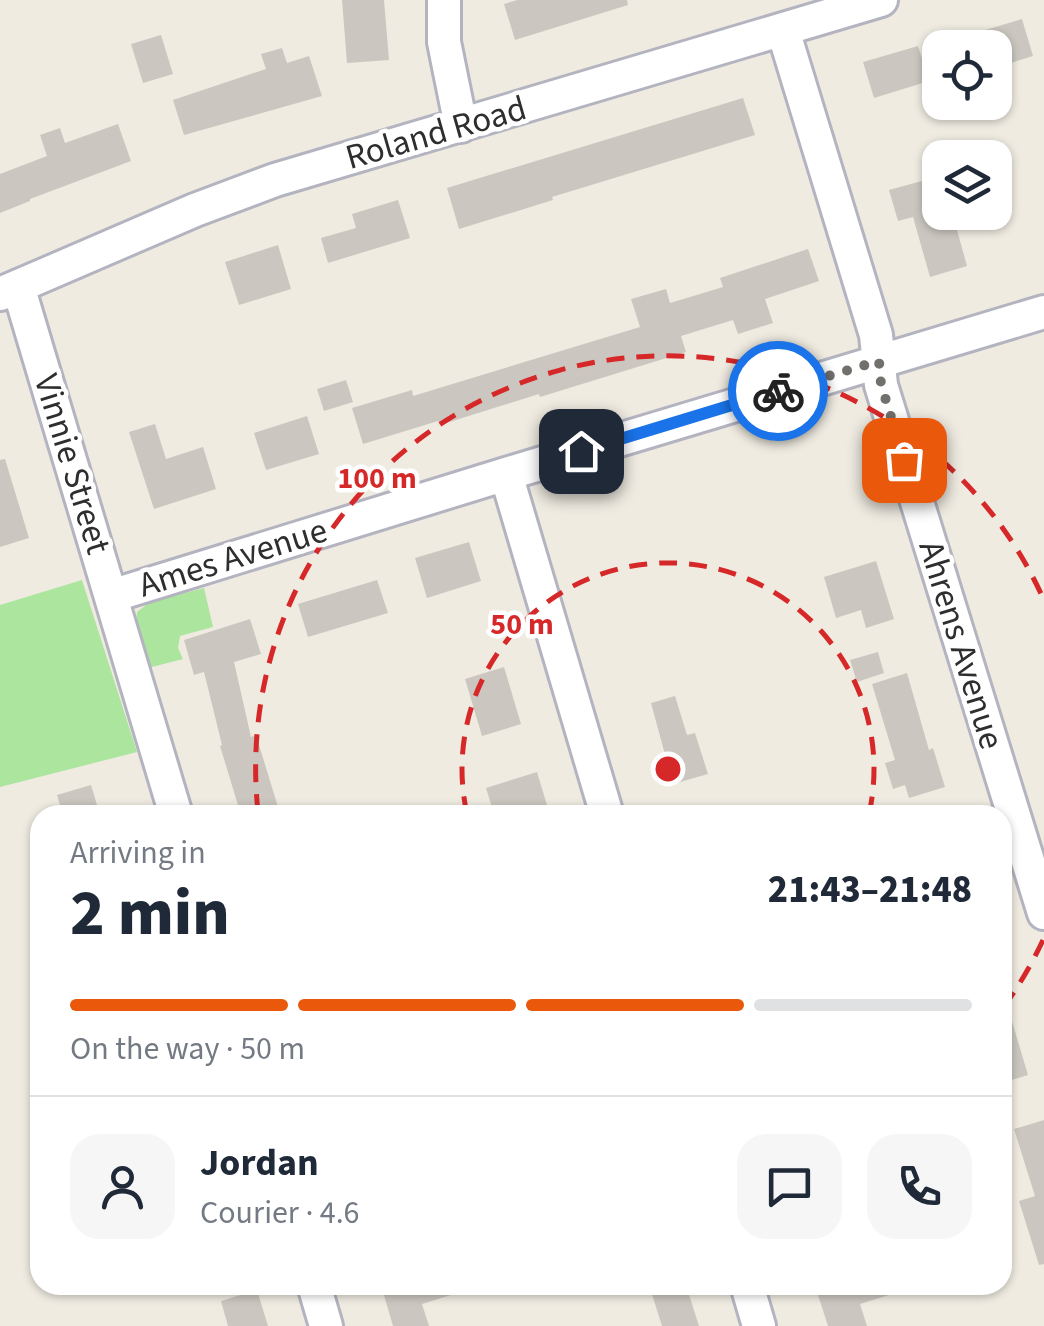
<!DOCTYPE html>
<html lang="en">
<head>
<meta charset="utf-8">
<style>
	:root { --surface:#fff; --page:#f6f6f7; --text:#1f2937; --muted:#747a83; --line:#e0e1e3; --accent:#ea580c }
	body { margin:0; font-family:"Source Sans 3",sans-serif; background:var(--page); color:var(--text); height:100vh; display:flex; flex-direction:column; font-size:38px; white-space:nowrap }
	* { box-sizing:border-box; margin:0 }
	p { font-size:32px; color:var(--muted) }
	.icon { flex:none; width:55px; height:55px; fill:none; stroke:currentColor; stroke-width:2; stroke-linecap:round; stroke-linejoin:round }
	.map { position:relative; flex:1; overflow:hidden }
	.details { position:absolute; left:30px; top:805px; width:982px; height:490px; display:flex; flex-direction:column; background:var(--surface); border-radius:30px; box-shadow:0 2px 8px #0004 }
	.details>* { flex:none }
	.buttons { position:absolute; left:922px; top:30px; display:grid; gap:20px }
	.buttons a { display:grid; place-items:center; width:90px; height:90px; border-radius:20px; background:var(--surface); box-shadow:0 2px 8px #0004; font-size:50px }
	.pin { position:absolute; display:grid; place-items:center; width:85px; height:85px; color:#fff; margin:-42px; border-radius:20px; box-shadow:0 5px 15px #0006 }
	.courier { position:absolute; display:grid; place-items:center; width:100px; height:100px; margin:-50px; border:8px solid #1a73e8; border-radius:50%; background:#fff; color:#222; box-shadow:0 2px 12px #0007 }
	.headline em { font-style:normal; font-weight:800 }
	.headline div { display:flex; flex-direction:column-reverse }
	.headline { display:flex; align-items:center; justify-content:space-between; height:170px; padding:0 40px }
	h1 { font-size:65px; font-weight:800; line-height:75px }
	.bar { display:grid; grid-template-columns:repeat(4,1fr); gap:15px 10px; align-content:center; height:120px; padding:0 40px }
	.bar i { height:12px; border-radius:8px; background:var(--line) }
	.bar .on { background:var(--accent) }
	.bar p { grid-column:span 4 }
	.line { display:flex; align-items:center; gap:25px; padding:0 40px; border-top:2px solid var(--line) }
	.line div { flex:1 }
	.round { display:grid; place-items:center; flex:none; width:105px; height:105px; border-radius:30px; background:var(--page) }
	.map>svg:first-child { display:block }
</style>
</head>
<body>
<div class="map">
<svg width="1044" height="1326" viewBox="0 0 1044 1326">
	<rect width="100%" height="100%" fill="#efebe1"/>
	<!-- green -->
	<path fill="#abe59e" d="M82,580L137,752L0,787V605Z
		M204,588L213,627L180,636L178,648L183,659L148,668L136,625L137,612L150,602Z"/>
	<!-- building -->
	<path fill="#cbc7c0" d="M342,0H384L389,60L347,63Z
		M517,0H627L628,5L515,40L504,4Z
		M1022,19L1033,56L995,68V48H945V42Z
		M161,35L173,74L143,83L131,44Z
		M918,46L929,81L874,98L863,62Z
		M282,48L287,63L309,56L322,96L184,135L173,100L266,69L261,54Z
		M743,98L755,135L552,197L553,200L459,229L447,188Z
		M118,124L131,161L30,199V201L0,213V174L47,156L40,135L60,128L65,143Z
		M940,176V212H952L967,266L930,277L913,217L898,221L889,190Z
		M398,200L410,238L328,263L321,238L356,228L352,214Z
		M278,245L291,289L239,305L225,262Z
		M808,249L819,281L765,299L773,323L738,334L733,320L681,336L686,352L540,397L539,394L440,425L438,421L363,444L352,408L412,390L413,396L640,327L631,299L666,289L670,303L723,287L720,278Z
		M346,380L353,402L324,411L317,389Z
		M307,416L319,454L266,470L254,433Z
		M155,424L166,459L203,447L216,489L154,509L129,432Z
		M5,459L29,538L0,547V460Z
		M469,542L481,581L427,598L415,558Z
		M876,561L894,619L866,628L861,610L836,618L824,577Z
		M377,580L388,613L308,637L298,604Z
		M250,619L261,654L234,662L251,737L256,735L278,807L254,815H241L220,746L222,745L204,672L194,675L184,640Z
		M878,652L884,673L857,682L850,660Z
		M504,667L521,724L482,736L465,679Z
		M907,673L929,750L933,748L945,787L909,798L905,785L893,789L885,763L895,760L872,684Z
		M675,696L687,735L695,733L708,774L673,784L651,703Z
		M537,772L550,815H511L509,809L494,814L486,788Z
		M91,785L100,815H63L57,795Z
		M1002,1008H1008L1028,1075L1002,1083Z
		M1044,1120V1264L1039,1265L1019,1201L1035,1196L1014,1129Z
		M381,1285H466L467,1290L422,1304L429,1326H393Z
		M649,1285H686L699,1326H662Z
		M850,1285H904L905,1290L860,1304L867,1326H828L818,1295Z
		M257,1290L268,1326H228L221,1301Z"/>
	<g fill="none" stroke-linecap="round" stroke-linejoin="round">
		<!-- minor casing -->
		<g stroke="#b4b4c1" stroke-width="38">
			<path id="minor" d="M444,0V42L461,126
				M783,30L876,335L881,385L1044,913
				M18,286L176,815
				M0,294L195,210L275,180L881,0
				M506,474L607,815
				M111,596L506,474L1044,312
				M314,1285L326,1326
				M747,1285L759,1326"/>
		</g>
		<!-- minor -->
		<use href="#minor" stroke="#fff" stroke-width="32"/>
	</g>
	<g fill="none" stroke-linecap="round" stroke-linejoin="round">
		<!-- done -->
		<path stroke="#72706d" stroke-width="10" stroke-dasharray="0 18" d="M778,391L879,361L881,384L904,460"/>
		<!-- route -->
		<path stroke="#1a73e8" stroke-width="12" d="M581,451L778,391"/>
	</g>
	<!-- distance rings -->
	<g fill="none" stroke="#d62828" stroke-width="5" stroke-dasharray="18 12">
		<path d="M467 814A206 206 0 1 1 869 814"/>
		<path d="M1043 940A412 412 0 0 1 1003 1008M258 812A412 412 0 0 1 1043 598"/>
	</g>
	<g text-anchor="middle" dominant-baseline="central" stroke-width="9" stroke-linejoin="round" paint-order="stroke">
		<!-- street labels -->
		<g font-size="35" fill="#2e2e2e" stroke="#fff">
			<text transform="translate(436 133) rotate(-16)">Roland Road</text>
			<text transform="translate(72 464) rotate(73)">Vinnie Street</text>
			<text transform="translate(233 558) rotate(-17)">Ames Avenue</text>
			<text transform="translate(961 645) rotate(73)">Ahrens Avenue</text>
		</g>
	</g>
	<circle cx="668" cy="769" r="15" fill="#d62828" stroke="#fff" stroke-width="5"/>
	<g font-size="30" text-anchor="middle" font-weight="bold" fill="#d62828" stroke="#fff" stroke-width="9" stroke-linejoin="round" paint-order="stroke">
		<text x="377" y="488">100 m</text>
		<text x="522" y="634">50 m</text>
	</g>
</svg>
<div class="buttons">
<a><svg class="icon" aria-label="locate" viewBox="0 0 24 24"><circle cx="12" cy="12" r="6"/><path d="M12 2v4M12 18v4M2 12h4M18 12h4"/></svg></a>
<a><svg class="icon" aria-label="layers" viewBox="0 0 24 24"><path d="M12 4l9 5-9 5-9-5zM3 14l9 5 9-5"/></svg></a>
</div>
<div class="pin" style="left:904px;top:460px;background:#ea580c"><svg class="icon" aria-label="bag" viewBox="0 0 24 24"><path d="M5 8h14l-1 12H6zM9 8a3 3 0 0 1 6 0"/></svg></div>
<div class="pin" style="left:581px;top:451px;background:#1f2937"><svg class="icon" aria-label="home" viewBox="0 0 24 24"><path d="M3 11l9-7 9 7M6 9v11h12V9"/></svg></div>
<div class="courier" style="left:778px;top:391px"><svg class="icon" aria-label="bike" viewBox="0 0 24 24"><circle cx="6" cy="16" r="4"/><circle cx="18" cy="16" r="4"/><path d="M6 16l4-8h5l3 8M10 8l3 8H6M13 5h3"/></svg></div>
<section class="details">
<div class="headline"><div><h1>2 min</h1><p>Arriving in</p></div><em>21:43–21:48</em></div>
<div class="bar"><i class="on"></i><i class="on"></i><i class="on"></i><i></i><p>On the way · 50 m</p></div>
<div class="line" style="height:180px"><a class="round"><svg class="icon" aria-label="person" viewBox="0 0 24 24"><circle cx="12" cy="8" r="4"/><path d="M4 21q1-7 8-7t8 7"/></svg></a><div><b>Jordan</b><p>Courier · 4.6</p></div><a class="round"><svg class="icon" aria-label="chat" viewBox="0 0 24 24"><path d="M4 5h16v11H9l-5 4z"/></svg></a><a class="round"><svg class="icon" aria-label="phone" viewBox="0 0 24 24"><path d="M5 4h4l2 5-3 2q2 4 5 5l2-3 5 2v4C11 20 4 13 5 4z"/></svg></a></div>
</section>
</div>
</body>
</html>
